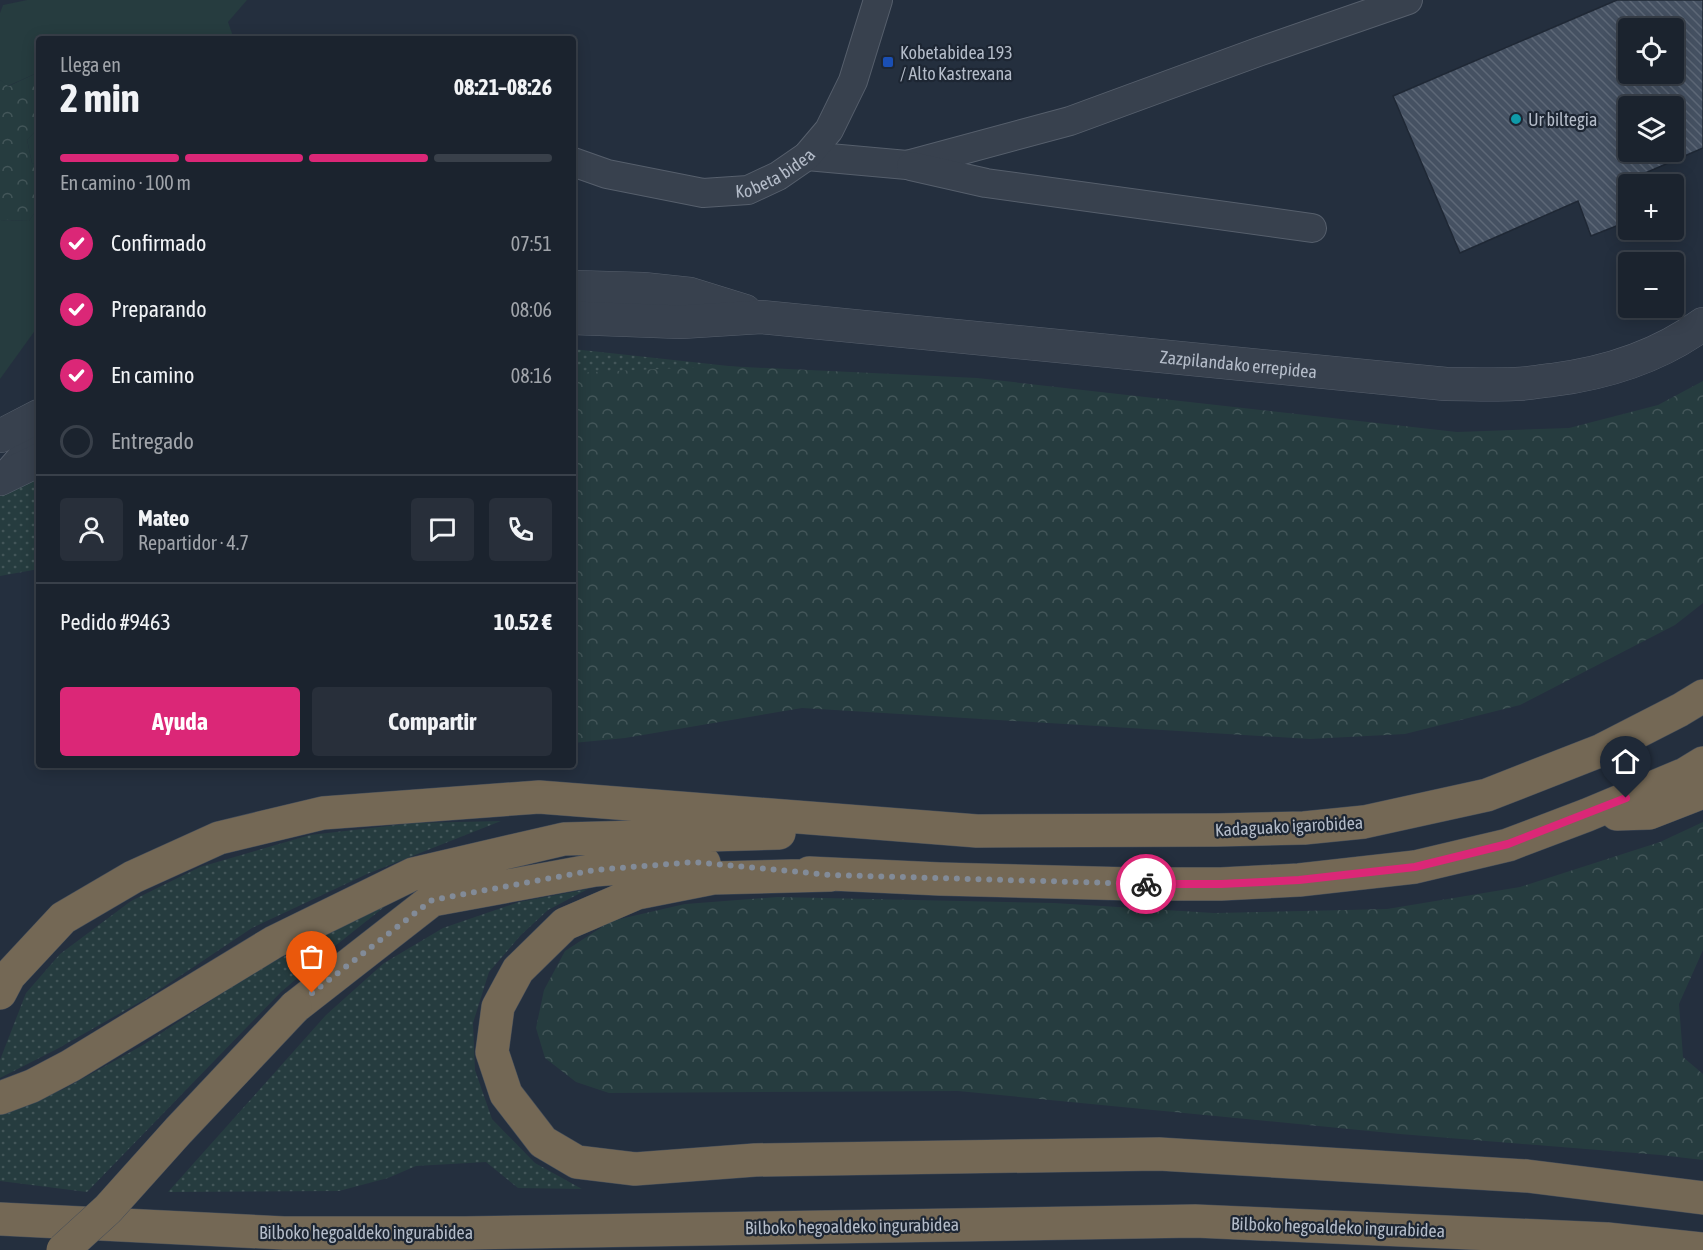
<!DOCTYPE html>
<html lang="es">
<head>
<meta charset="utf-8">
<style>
	:root { --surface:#1b232e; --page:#282f3a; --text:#f1f3f6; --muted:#a0a4aa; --line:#39404a; --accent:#db2777 }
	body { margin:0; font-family:"Asap Condensed",sans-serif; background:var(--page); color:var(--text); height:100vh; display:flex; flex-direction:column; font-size:22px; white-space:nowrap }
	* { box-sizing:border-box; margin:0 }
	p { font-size:20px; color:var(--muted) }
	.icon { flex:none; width:33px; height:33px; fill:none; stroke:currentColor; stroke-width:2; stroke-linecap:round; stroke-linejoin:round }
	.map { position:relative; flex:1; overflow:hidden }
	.sheet { position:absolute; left:36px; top:36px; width:540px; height:732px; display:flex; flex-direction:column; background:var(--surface); border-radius:6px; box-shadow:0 3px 15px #0003,0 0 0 2px var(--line) }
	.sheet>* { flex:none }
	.buttons { position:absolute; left:1618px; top:18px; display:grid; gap:12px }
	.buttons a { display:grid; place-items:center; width:66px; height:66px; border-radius:6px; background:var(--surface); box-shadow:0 3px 15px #0003,0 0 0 2px var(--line); font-size:30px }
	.pin { position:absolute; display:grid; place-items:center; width:51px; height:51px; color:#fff; margin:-62px -26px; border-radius:50% 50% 50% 0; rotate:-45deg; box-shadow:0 0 6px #0007 }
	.pin .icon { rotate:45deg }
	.courier { position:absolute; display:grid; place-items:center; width:60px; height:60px; margin:-30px; border:4px solid #db2777; border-radius:50%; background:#fff; color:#222; box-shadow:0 2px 8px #0007 }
	.headline em { font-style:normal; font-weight:700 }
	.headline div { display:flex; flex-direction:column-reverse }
	.headline { display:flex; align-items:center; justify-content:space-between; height:102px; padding:0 24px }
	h1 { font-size:39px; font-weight:700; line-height:45px }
	.bar { display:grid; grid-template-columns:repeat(4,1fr); gap:9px 6px; align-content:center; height:72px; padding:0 24px }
	.bar i { height:8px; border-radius:4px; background:var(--line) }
	.bar .current { background:var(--accent) }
	.bar p { grid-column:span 4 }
	.line { display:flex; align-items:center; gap:15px; padding:0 24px; border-top:2px solid var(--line) }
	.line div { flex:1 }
	.round { display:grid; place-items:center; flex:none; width:63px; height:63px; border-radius:6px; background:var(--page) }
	ol { padding:0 24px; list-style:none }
	li { display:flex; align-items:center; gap:18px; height:66px }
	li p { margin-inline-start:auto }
	li .icon { padding:6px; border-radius:50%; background:var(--accent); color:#fff; stroke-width:4 }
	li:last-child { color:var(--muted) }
	li i { width:33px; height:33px; border:3px solid var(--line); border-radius:50% }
	.action { display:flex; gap:12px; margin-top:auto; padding:12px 24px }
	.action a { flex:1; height:69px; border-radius:6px; background:var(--accent); color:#fff; font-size:24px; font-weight:700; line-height:69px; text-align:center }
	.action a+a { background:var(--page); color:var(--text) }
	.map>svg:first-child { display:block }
</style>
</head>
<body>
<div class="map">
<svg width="1703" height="1250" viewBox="0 0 1703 1250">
	<defs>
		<pattern id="grass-dots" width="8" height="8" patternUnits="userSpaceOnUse" patternTransform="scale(1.5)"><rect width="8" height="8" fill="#263c3f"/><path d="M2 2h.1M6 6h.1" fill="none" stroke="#435659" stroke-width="1.8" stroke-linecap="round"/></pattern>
		<pattern id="forest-crowns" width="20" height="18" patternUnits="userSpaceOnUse" patternTransform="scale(1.5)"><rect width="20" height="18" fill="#263c3f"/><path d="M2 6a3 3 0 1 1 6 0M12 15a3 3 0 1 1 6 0" fill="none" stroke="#435659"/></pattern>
		<pattern id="building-back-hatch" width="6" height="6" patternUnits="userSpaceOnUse" patternTransform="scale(1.5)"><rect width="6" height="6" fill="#455162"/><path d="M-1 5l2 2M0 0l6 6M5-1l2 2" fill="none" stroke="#5d6877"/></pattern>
	</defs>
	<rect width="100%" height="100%" fill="#242f3e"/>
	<!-- grass -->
	<path fill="url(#grass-dots)" d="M573,349L738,367L573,374Z
		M39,474V569L0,576V493Z
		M501,821L367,874L252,928L147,998L57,1049L0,1078V1060L26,993L60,954L131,901L200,867L310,835L414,823Z
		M588,889L548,910L521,935L489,972L473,1023L475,1070L492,1119L535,1163L582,1189L518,1188L486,1162L416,1166L388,1178L339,1191L168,1192L326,1015L384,963L443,928L519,902Z
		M393,900L330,950L281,992L87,1192L0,1181V1111L62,1090L143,1045L256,971Z"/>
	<!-- forest -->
	<path fill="url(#forest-crowns)" d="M39,72V127L27,140L32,163L39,167V206L29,221L0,220V80L9,86Z
		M724,366L977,378L1457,432L1569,428L1658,405L1703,381V603L1675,625L1520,705L1405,734L1310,739L802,708L625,738L573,743V373Z
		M1703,822V950L1679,1004L1683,1057L1703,1074V1160L1660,1155L1400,1134L958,1091L609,1093L576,1082L545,1058L536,1028L544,990L565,951L611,921L685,904L777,897L1054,903L1214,913L1387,909L1520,887L1660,842Z"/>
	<!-- garden -->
	<path fill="#263c3f" d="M27,0H247L228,22L234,39H39V72L8,86L0,80V13L3,5Z
		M39,127V167L32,163L27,140Z
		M39,206V325L0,379V220L29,221Z"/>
	<!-- building -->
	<path fill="url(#building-back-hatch)" stroke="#1f2835" stroke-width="1.5" fill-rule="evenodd" d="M1617,0H1703V148L1629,180V221L1591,236L1578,201L1460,253L1393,96ZM1629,28H1674V74H1629ZM1629,106H1674V152H1629Z"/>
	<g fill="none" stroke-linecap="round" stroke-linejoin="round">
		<!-- minor casing -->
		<g stroke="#565f6c" stroke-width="30">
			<g id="minor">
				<path d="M807,156L907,165L1070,121L1258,52L1408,0"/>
				<path id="s1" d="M573,162L607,174L703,193L748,190L778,176L807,156L829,130L853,81L878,0"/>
				<path d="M911,166L986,183L1312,228"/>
				<path d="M7,474L39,437"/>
			</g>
		</g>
		<!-- tertiary casing -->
		<g stroke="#565f6c" stroke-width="34">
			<g id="tertiary">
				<path d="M573,287L643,289L690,294L745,311"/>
				<path id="s2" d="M573,318L681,322L761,317L1446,384C1469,384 1492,385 1515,384C1528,384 1540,381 1552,380C1607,373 1658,357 1703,324"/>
				<path d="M0,436L39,416"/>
				<path d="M0,479L39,460"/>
			</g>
		</g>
		<!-- motorway casing -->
		<g stroke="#434c59" stroke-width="34">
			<path id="motorway" d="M1617,814L1649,813L1703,792
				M809,873L940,879L1133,884H1221L1299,880L1415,867L1508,845L1587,815L1685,774L1703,763
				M831,875L713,878L637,893L565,924L518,970L498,1007L492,1052L506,1094L543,1142L577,1162L635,1169L755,1160L1159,1154L1527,1176L1703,1198
				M0,993L9,976L63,918L133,877L219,838L323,813L539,797L977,831L1217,830L1304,828L1364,822L1487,795L1602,750L1680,710L1703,696
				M295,1007L432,900L595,870L694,862L704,863
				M0,1098L32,1086L70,1066L274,942L413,874L564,839L779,833
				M0,1219L284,1233H464L1195,1221L1607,1239L1703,1249"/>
		</g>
		<!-- minor -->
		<use href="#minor" stroke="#38414e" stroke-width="28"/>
		<!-- tertiary -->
		<use href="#tertiary" stroke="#38414e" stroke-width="33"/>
		<!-- motorway -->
		<use href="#motorway" stroke="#746855" stroke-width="33"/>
		<!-- motorway-bridge casing -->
		<g stroke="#434c59" stroke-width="34" stroke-linecap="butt">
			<path id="motorway-bridge" d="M63,1250L108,1209L178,1131L295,1007"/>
		</g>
		<!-- motorway-bridge -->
		<use href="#motorway-bridge" stroke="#746855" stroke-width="33"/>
	</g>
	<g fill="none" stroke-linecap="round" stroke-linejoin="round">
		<!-- done -->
		<path stroke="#828b98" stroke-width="6" stroke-dasharray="0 10.8" d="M312,993L432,900L595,870L694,862L831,875L1146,884"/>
		<!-- route -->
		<path stroke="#db2777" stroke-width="8" d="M1146,884H1221L1299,880L1415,867L1508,844L1626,798"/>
	</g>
	<!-- markers -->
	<rect fill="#1a4fb4" stroke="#1d2633" stroke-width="2" x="882" y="56" width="12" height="12" rx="3"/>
	<circle fill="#0f9aa8" stroke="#1d2633" stroke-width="2" cx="1516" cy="119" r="6"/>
	<g text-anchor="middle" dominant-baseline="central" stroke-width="4.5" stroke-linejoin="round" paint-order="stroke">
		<!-- poi labels -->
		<g font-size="18" fill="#b4bcc9" stroke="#1d2633" text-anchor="start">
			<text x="900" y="52">Kobetabidea 193<tspan x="900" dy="21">/ Alto Kastrexana</tspan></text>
			<text x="1528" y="119">Ur biltegia</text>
		</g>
		<!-- street labels -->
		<g font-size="18" fill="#b4bcc9" stroke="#1d2633">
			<text stroke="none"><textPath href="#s1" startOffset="210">Kobeta bidea</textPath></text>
			<text stroke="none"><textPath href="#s2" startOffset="668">Zazpilandako errepidea</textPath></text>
			<text transform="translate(1289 826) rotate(-3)">Kadaguako igarobidea</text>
			<text transform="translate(852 1226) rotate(-1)">Bilboko hegoaldeko ingurabidea</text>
			<text transform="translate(1338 1227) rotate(2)">Bilboko hegoaldeko ingurabidea</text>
			<text x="366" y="1232">Bilboko hegoaldeko ingurabidea</text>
		</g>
	</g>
</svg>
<div class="buttons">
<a><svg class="icon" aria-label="locate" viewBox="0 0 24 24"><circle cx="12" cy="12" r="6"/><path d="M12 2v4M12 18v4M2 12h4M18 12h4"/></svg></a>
<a><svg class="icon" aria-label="layers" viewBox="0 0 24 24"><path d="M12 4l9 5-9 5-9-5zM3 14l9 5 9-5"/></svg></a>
<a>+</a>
<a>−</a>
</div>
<div class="pin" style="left:312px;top:993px;background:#ea580c"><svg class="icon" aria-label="bag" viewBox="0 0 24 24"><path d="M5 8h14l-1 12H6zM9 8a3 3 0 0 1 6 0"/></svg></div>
<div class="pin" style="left:1626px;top:798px;background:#1f2937"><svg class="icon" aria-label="home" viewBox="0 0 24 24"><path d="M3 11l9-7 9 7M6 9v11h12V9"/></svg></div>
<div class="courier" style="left:1146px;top:884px"><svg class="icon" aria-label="bike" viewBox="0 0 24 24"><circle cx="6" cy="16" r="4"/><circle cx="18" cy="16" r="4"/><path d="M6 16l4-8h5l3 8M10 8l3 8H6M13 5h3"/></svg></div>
<section class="sheet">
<div class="headline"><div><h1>2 min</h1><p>Llega en</p></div><em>08:21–08:26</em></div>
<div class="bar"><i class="current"></i><i class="current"></i><i class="current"></i><i></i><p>En camino · 100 m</p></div>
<ol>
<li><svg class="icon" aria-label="check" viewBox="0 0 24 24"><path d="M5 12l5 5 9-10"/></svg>Confirmado<p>07:51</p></li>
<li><svg class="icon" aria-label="check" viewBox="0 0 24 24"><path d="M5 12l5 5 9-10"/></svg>Preparando<p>08:06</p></li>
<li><svg class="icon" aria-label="check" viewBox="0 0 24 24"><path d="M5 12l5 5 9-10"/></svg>En camino<p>08:16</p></li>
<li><i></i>Entregado</li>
</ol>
<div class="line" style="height:108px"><a class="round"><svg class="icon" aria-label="person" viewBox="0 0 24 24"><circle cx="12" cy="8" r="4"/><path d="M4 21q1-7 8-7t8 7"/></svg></a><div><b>Mateo</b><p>Repartidor · 4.7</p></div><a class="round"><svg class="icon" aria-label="chat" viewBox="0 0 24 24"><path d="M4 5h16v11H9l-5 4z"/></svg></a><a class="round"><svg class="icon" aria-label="phone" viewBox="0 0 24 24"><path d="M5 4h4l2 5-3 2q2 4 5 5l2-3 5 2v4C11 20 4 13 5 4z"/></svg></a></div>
<div class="line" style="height:78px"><div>Pedido #9463</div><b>10.52 €</b></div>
<div class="action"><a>Ayuda</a><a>Compartir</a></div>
</section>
</div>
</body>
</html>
